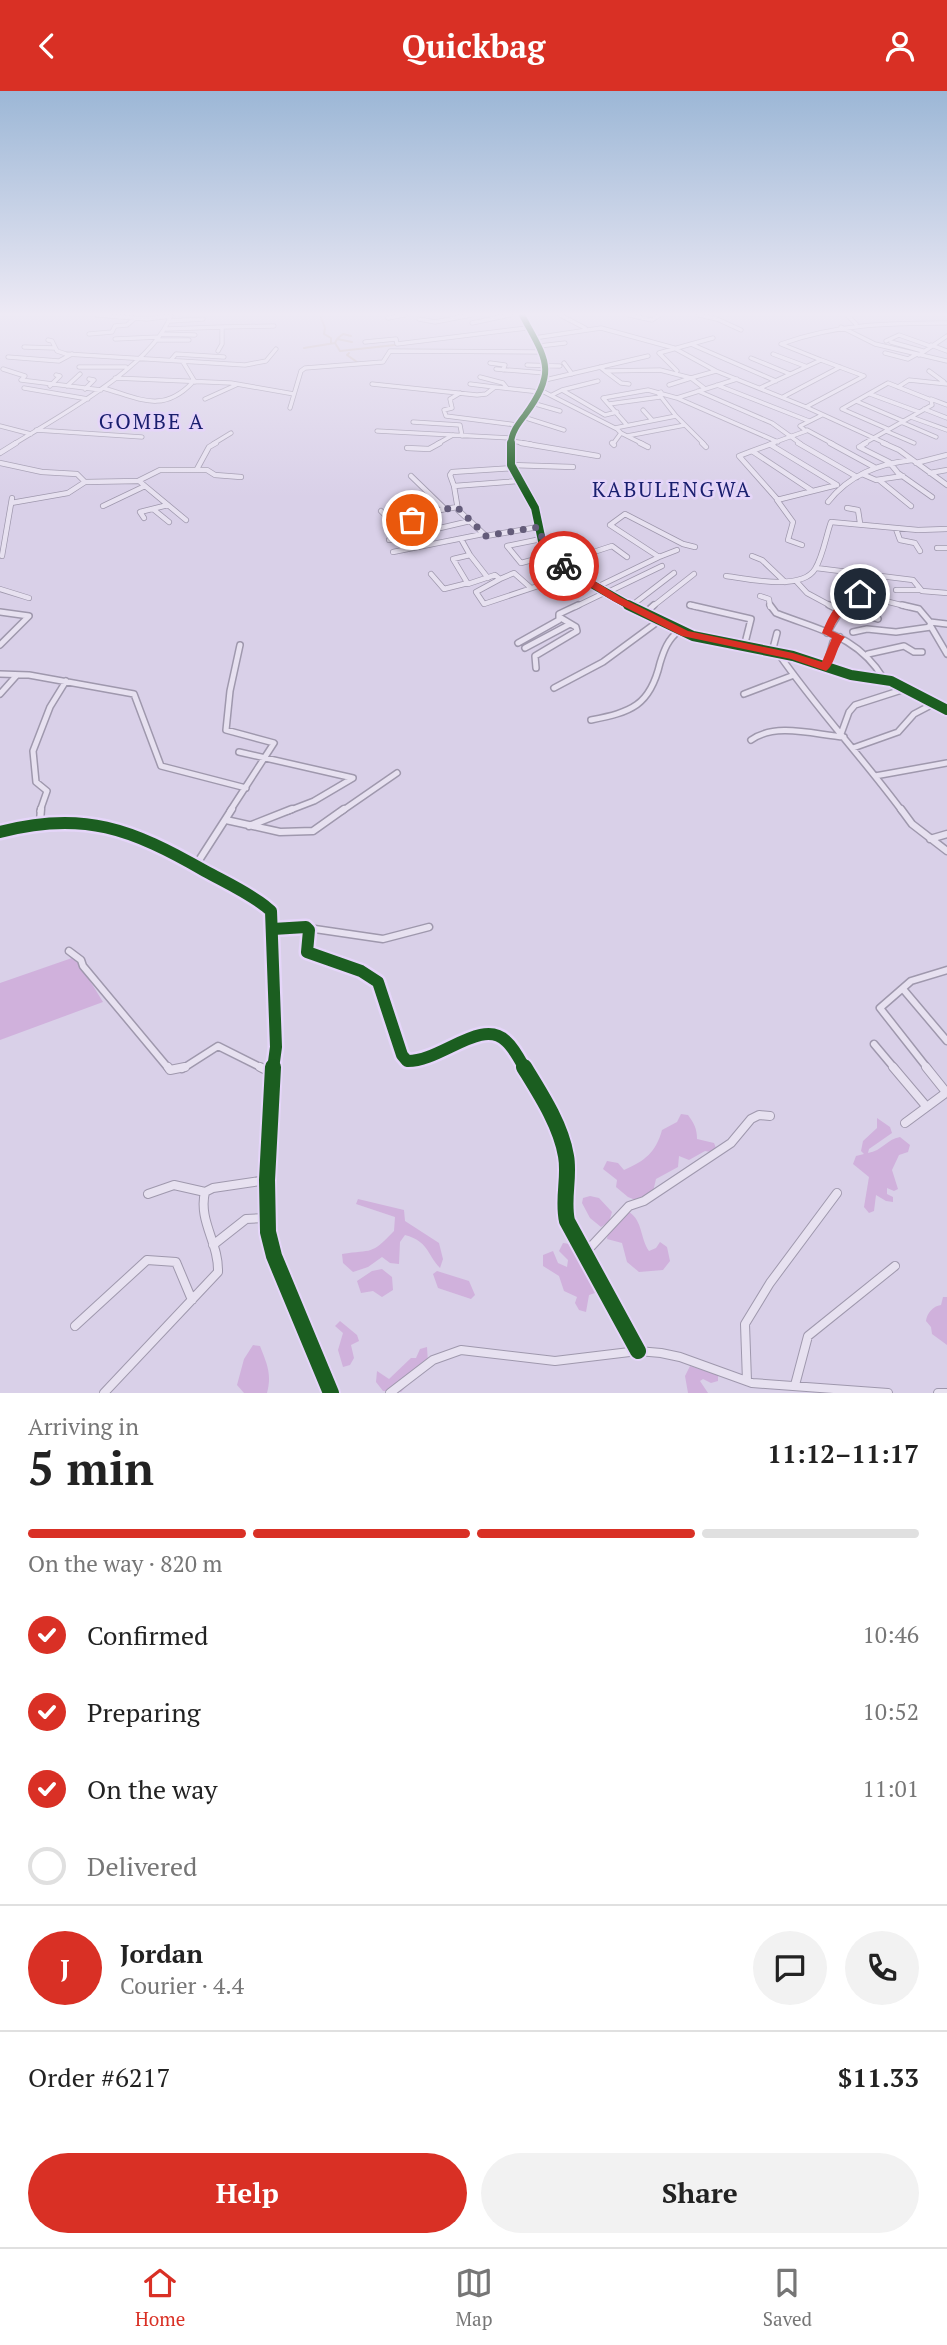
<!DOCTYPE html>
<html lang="en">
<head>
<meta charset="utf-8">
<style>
	:root { --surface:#fff; --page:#f2f2f2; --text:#222; --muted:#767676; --line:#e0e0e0; --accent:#d93025 }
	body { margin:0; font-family:"PT Serif",serif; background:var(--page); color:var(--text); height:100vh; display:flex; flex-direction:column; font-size:26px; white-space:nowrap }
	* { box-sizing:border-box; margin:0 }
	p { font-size:23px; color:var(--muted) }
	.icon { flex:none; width:38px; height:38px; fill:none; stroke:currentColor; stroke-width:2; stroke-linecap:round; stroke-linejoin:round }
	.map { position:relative; height:1302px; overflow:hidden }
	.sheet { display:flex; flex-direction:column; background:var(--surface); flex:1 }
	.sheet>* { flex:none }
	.pin { position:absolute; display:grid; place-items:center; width:60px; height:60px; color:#fff; margin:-30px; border:4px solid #fff; border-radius:50%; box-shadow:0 2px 7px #0007 }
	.courier { position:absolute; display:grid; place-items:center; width:70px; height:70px; margin:-35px; border:5px solid #d93025; border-radius:50%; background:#fff; color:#222; box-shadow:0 2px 9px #0007 }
	.headline em { font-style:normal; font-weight:600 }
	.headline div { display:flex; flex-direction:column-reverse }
	.headline { display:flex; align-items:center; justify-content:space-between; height:119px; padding:0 28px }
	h1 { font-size:46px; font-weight:600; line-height:52px }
	.bar { display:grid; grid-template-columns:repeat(4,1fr); gap:10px 7px; align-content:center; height:84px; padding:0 28px }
	.bar i { height:9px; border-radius:5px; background:var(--line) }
	.bar .current { background:var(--accent) }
	.bar p { grid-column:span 4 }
	.line { display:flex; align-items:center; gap:18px; padding:0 28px; border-top:2px solid var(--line) }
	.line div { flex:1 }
	.round { display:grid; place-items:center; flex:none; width:74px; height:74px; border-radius:37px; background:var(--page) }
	ol { padding:0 28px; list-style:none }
	li { display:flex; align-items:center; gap:21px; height:77px }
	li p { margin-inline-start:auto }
	li .icon { padding:7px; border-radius:50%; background:var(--accent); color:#fff; stroke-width:4 }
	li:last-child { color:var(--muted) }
	li i { width:38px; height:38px; border:4px solid var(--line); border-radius:50% }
	.primary-button { display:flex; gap:14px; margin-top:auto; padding:14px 28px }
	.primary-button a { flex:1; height:80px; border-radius:42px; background:var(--accent); color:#fff; font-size:28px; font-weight:600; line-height:80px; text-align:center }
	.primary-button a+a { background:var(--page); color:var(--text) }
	header { display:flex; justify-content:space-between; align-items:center; height:91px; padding:0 28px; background:var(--accent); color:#fff; font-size:32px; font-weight:600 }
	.tabs { display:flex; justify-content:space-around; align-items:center; height:98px; border-top:2px solid var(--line); background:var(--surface); font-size:19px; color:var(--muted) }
	.tabs a { display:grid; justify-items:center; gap:4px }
	.tabs .current { color:var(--accent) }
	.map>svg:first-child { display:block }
</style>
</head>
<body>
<header><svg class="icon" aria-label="back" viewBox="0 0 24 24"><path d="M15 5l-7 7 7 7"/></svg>Quickbag<svg class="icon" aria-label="person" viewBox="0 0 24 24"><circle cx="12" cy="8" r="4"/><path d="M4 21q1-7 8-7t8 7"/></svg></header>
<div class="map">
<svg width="947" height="1302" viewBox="0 0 947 1302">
	<rect width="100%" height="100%" fill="#d9d0e8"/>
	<!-- green -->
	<path fill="#d0b1dc" d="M72,867L79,872L103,911L0,949V892Z
		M681,1023L688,1024C694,1032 697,1038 697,1048L714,1052L716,1057L711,1061L705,1060L689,1069L679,1065L678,1076L656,1088L651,1109L645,1113L628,1106L616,1096L617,1089L603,1078L607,1070L618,1072L624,1079C645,1070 656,1061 662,1039L677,1031Z
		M877,1027L890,1036L892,1042L869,1058L868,1062C882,1060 887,1048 900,1046L910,1054L908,1061L899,1064L892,1079L898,1098L894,1100L887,1097V1103L893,1106V1111L886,1110L876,1104L874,1120L869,1122L864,1116L869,1086L853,1073L856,1065L864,1063L861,1060L863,1050L877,1037Z
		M590,1105L599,1107L612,1121L609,1131L601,1136L590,1127L582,1112L583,1107Z
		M358,1108L404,1119L405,1130L439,1152L443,1168L440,1177C426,1162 429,1151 405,1144L400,1151L399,1173L390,1172L382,1166L368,1176L353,1181L343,1172L342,1163C373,1158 370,1165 394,1140L395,1126L356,1113Z
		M629,1121C643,1130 640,1147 649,1160L656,1157L660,1151L667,1156L670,1170L663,1179L639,1181L627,1171L622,1152L607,1148L608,1141Z
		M563,1152L570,1153L576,1158L601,1200L589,1204L586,1221L579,1219L575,1212L577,1206L564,1200L559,1185L543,1175V1164L553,1160L558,1172L567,1176L568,1169L559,1160Z
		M382,1178L392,1186L393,1199L382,1206L373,1200L361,1202L357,1190L372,1180Z
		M437,1180L469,1190L475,1204L471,1208L438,1197L433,1183Z
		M943,1206H947V1254L932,1243L931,1236L926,1230C927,1222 933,1215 941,1214Z
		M340,1230L357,1244L359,1250L351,1254L354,1267L350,1274L343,1276L338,1259L343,1242L335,1235Z
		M253,1254L260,1255C267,1273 272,1283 267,1302H244L237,1294L244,1268Z
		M427,1256L428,1272L401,1301L383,1300L376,1291L377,1280L389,1288L411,1267H416L420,1258Z
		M690,1275L718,1284V1290L711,1292L703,1288L700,1290L708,1302H688L685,1285Z"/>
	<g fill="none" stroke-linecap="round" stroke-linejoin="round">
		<!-- stream -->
		<path stroke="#cbbcba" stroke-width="2" d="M320,224L325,237L324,243L331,247V252
			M338,247L343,243L351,245
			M335,252L340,260L395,254
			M304,257L335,252L337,248L352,251
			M349,262L347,264L357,271"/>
		<!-- minor-far4 casing -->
		<g stroke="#9f98ad" stroke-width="5">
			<path id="minor-far4" d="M97,224L147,228L171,225
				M560,224L585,237
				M629,224L652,229L660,224
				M699,224L717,228L741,239
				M847,224L856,233
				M388,227L405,224
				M419,228L435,231L471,224
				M170,230L203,228
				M472,232L510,224
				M222,236L274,235
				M841,236L875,253L947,270
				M166,238L222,236V253L218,260
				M89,243L112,241L115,235L127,234L134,228
				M161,243L195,244
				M534,247L601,237L674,257L716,280L806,316L887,353
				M115,248L159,246
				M48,249L52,250L57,260L66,263L245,274L266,270L276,258
				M157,249H189
				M886,250L899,244L930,255
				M365,251L396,248L397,253L527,237
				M891,251L923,260
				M693,254L776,290
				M931,254L947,260
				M539,255L565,252
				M24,256L55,257
				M885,262L908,268L917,263
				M773,263L805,275
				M919,264L947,245
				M8,266L59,270L72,263
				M751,267L790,283
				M171,269L176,263L224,266
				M821,269L864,285
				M183,271L195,291
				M490,272L505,274L503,279
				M564,272L572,283
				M527,274L560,275
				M79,276H126
				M600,276L605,280L660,279L691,287L716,280
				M3,278L25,285L21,289L101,299
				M496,278L545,282
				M605,280L621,292L629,293
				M677,280L659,262L713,247
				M929,280L944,291
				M480,286L503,292L507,297
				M115,287L231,292L294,303
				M737,288L677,307L778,351
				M545,289L648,265
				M372,293L477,304L486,303L495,296L540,301
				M470,293L494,296
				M669,294L691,287L704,297
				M717,294L809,330
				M50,295L60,285L56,284
				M67,295L80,283
				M898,296L909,289L947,293
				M24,297L88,308
				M103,297C139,307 162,323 192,292
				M760,297L821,269L781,253C836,233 889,232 947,232
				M85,298L94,289L89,288
				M562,299L598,290
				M542,300L617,338L621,342L613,353
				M698,300L772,332L801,353
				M460,302L450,308L452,317L444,319L446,325L517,334
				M870,303L919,321
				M552,304L562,299L605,324L617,321
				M783,306L840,276
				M205,308L236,294
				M931,308L947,314
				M856,310L903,330
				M532,312L560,320
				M609,313L660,306
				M806,316L864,285
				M290,317L301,280L305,277L383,271L390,260L541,261
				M842,318L888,292L931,309L932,314L863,353
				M842,318L888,338
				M924,318L947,327
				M643,319L652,329
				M676,325L704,353
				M523,326L564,339
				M911,326L947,339
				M413,331L460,334L462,345
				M901,331L936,346
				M626,333L603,307L648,299L677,307
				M0,335L31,343
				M615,337L676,325L658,302L661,301
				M36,339L142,346
				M807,339L833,353
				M377,340L511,347
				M886,340L914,352
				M621,342L627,345L685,334
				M627,345L643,353
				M511,350L531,353
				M14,353C59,325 153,275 171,224
				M213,353L231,342
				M437,353L453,344
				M511,353C511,342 518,333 525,324C558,279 546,269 522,224
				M770,353L806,340L800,335L822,324"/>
		</g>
		<!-- minor-far3 casing -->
		<g stroke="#9f98ad" stroke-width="6">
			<path id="minor-far3" d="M511,352V374L535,417L542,450L554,467L574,483L632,516
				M521,352L598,365
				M612,352L614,354
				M640,352L648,356
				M702,352L706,356
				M774,352L752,360L811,399
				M798,352L857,386
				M830,352L874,376
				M866,352L859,356L889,371L898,382L932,406
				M883,352L899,359L947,394
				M771,354L837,394
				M407,357L429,358L440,352
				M752,360L739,365L778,409
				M0,362L16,352
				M0,372L42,381L77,383L85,391
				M916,372L947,364
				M511,374L573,376
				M197,378L209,356L216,352
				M930,382L947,379
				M862,383L876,389L903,385
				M411,385L445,418
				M879,389L911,415
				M139,390L186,429
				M519,390L454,395L458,419L486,445L538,436
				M454,395L450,384L452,381L512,377
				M828,411C849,384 878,373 912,369
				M11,412L68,402L85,391L138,390L160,379H207L215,384L241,386
				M103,415L145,395
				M847,417L858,419L860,432
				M153,418L169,431
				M381,420L394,433L400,434L429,421L457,416
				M144,427L140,421L168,414
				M896,438L900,449L915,452L920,460
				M461,448L470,464L453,468L468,493L495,484L500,488L514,482L531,497
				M541,448L507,455L521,472L551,464
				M389,449L470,430
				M802,454L788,449L793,431L777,409L837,394
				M937,457H947
				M393,461L483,443
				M470,464L488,487
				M2,465L12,407
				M752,465L762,469L785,491
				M659,466L677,459
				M560,472L612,455L627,466
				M816,477L913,489L922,500L947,502
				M431,483L444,498L468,492
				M726,485C747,488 802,500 815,478C823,465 826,445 831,431L918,439L947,438
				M500,488L476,501L484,513L574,483
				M796,490L807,502L833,516
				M597,496L659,466L610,434L625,423L683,453L695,456
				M0,498L29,507
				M896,499H921
				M606,502L662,475
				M760,505L769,508L770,516
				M690,514L697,516
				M631,515L674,482
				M575,516L604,502L602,499
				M652,516L694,483
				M841,516L857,503L909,516"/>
		</g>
		<!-- minor-far2 casing -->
		<g stroke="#9f98ad" stroke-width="8">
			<path id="minor-far2" d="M628,514L693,545L793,565L851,584L891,590L947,619
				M690,514L751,528L744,556
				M770,514L776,522C821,540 857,544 884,588
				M829,514L839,519
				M902,514L919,518L930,531L947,533
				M841,516L878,528
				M0,521L29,525L0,554
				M645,522L654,514
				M930,534L947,563
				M853,541L867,538L896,541L931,536
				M827,542L844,514
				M518,552L559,529V523L578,514
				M525,557L570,533
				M772,561L777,542
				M778,562C816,617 862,666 902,720
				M868,563L904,555L914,561H922
				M826,576L833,551L840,546
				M536,577L535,565L577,540L576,536L561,527
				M0,583L29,584L134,603L161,675L246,697
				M554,597L603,571L660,529
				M0,603L17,584
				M744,603L794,584
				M591,629C631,621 650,615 660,572C664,559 668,548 679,540
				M841,643L849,621L855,614L908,597
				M751,649C776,631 816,644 844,646
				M853,657L898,641L914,623L935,612
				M239,661L353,687L314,710L288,720
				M875,685L947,672
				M40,720L47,700L36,691L33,660L50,616L66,590
				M230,720L274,652L226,639L230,600L240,554
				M342,720L397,682"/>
		</g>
		<!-- minor-far1 casing -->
		<g stroke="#9f98ad" stroke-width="9">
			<path id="minor-far1" d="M901,718L912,733L947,760
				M226,729L280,741L313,740L344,718
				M40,730L41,718
				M249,735L292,718
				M0,741C83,719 132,738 205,780C225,791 247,801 265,815L271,820L276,956L273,978
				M930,748L947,743
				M196,774L232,718
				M308,837L383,848L429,836
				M273,838L306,836L309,839L307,861L361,880L378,891L402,964L407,970C440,971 482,926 506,950C514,957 520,969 525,978
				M69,860L81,869L83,875L169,978
				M903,898L947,950
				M874,953L895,978
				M182,978L218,955L264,978
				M928,978L880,917L911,890L947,879"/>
		</g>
		<!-- minor casing -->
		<g stroke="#9f98ad" stroke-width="10">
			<path id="minor" d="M168,976L170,979L185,976
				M260,976L272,982
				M273,976L267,1089L268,1141L274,1165L331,1302
				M524,976C540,1002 561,1034 566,1065C570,1086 562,1108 567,1130L638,1260
				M893,976L926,1015
				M926,976L946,1001
				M905,1032L947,1001
				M148,1103L174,1094L205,1101
				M213,1154L246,1128L267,1127
				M585,1162L629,1115L644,1110L731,1052L751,1028L759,1024L770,1025
				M75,1235L147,1169L176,1171L192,1209
				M747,1290L745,1233L770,1192L837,1102
				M795,1294L808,1245L895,1175
				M104,1302L218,1181C219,1152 198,1130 205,1101L213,1097L267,1089
				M390,1302L433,1269L461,1259L555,1270L638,1260L661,1262L680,1266L752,1292L888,1302
				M938,1302H947"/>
		</g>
		<!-- minor-far4 -->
		<use href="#minor-far4" stroke="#e7e1f0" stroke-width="3.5"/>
		<!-- minor-far3 -->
		<use href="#minor-far3" stroke="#e7e1f0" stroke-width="4.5"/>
		<!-- minor-far2 -->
		<use href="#minor-far2" stroke="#e7e1f0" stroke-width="5"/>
		<!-- minor-far1 -->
		<use href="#minor-far1" stroke="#e7e1f0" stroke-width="6"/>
		<!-- minor -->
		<use href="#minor" stroke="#e7e1f0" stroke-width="8"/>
		<!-- cycleway-far4 casing -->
		<g stroke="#e5d5f9" stroke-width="9">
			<path id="cycleway-far4" d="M511,353C511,342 518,333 525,324C558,279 546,269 522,224"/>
		</g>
		<!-- cycleway-far3 casing -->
		<g stroke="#e5d5f9" stroke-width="11">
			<path id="cycleway-far3" d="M511,352V374L535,417L542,450L554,467L574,483L632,516"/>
		</g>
		<!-- cycleway-far2 casing -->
		<g stroke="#e5d5f9" stroke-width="14">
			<path id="cycleway-far2" d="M628,514L693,545L793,565L851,584L891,590L947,619"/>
		</g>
		<!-- cycleway-far1 casing -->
		<g stroke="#e5d5f9" stroke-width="17">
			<path id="cycleway-far1" d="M0,741C83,719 132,738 205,780C225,791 247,801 265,815L271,820L276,956L273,978
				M273,838L306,836L309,839L307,861L361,880L378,891L402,964L407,970C440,971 482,926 506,950C514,957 520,969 525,978"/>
		</g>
		<!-- cycleway casing -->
		<g stroke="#e5d5f9" stroke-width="20">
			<path id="cycleway" d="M273,976L267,1089L268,1141L274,1165L331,1302
				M524,976C540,1002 561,1034 566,1065C570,1086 562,1108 567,1130L638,1260"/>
		</g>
		<!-- cycleway-far4 -->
		<use href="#cycleway-far4" stroke="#1b5e20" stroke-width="6"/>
		<!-- cycleway-far3 -->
		<use href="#cycleway-far3" stroke="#1b5e20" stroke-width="8"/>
		<!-- cycleway-far2 -->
		<use href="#cycleway-far2" stroke="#1b5e20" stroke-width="10"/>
		<!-- cycleway-far1 -->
		<use href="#cycleway-far1" stroke="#1b5e20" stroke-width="12"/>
		<!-- cycleway -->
		<use href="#cycleway" stroke="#1b5e20" stroke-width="16"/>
	</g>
	<!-- sky -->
	<linearGradient id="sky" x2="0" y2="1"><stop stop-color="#9cb7d6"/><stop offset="0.55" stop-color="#eeeaf5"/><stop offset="1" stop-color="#eeeaf5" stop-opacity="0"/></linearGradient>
	<rect width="947" height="406" fill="url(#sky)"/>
	<!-- route -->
	<path fill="#d93025" d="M560,473H567L620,506L688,540L793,562L822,571L832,547L822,542C829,524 840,503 860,500L865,503C850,512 840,522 832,540L845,546C836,556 835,574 826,580L791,568L682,545L613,510L560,477Z"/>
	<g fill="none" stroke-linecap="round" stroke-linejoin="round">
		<!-- done -->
		<path stroke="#645c7a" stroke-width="7" stroke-dasharray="0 12.6" d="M412,429L429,421L457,416L486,445L538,436L547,459L564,475"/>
	</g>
	<g text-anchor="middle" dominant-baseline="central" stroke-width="5" stroke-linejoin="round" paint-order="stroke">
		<!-- far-quarter labels -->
		<g font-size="21" letter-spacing="2" fill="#191e6e" stroke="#e5d5f9">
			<text x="152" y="330">GOMBE A</text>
			<text x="672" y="398">KABULENGWA</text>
		</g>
	</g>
</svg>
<div class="pin" style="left:412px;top:429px;background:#ea580c"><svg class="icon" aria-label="bag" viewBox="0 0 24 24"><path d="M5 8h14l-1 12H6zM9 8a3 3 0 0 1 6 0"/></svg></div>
<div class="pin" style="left:860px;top:503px;background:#1f2937"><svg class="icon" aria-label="home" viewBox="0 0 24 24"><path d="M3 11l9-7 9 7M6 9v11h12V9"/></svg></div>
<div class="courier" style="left:564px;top:475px"><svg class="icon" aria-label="bike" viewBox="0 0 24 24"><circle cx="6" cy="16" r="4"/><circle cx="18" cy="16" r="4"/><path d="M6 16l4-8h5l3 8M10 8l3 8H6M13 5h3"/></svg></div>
</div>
<section class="sheet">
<div class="headline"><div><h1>5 min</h1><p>Arriving in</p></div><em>11:12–11:17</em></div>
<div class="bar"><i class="current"></i><i class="current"></i><i class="current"></i><i></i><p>On the way · 820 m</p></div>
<ol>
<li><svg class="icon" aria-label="check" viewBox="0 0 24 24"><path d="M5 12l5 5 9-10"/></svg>Confirmed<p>10:46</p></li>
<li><svg class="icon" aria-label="check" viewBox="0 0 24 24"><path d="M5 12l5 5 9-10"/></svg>Preparing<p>10:52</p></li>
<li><svg class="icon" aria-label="check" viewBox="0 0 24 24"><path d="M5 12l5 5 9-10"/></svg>On the way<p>11:01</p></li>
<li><i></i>Delivered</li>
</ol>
<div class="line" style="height:126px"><b class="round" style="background:var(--accent);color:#fff">J</b><div><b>Jordan</b><p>Courier · 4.4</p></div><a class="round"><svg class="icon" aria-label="chat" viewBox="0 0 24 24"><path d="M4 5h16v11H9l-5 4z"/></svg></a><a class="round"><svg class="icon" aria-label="phone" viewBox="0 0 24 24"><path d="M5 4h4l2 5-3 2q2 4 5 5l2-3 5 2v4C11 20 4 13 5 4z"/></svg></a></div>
<div class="line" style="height:91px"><div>Order #6217</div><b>$11.33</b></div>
<div class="primary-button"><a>Help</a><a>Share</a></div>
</section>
<nav class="tabs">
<a class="current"><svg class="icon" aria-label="home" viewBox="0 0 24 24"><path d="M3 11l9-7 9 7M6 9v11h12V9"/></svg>Home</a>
<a><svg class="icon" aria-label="map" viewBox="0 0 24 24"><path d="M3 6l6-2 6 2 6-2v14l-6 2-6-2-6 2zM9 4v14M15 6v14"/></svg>Map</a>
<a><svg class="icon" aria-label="saved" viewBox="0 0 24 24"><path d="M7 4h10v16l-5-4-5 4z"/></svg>Saved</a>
</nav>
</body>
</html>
